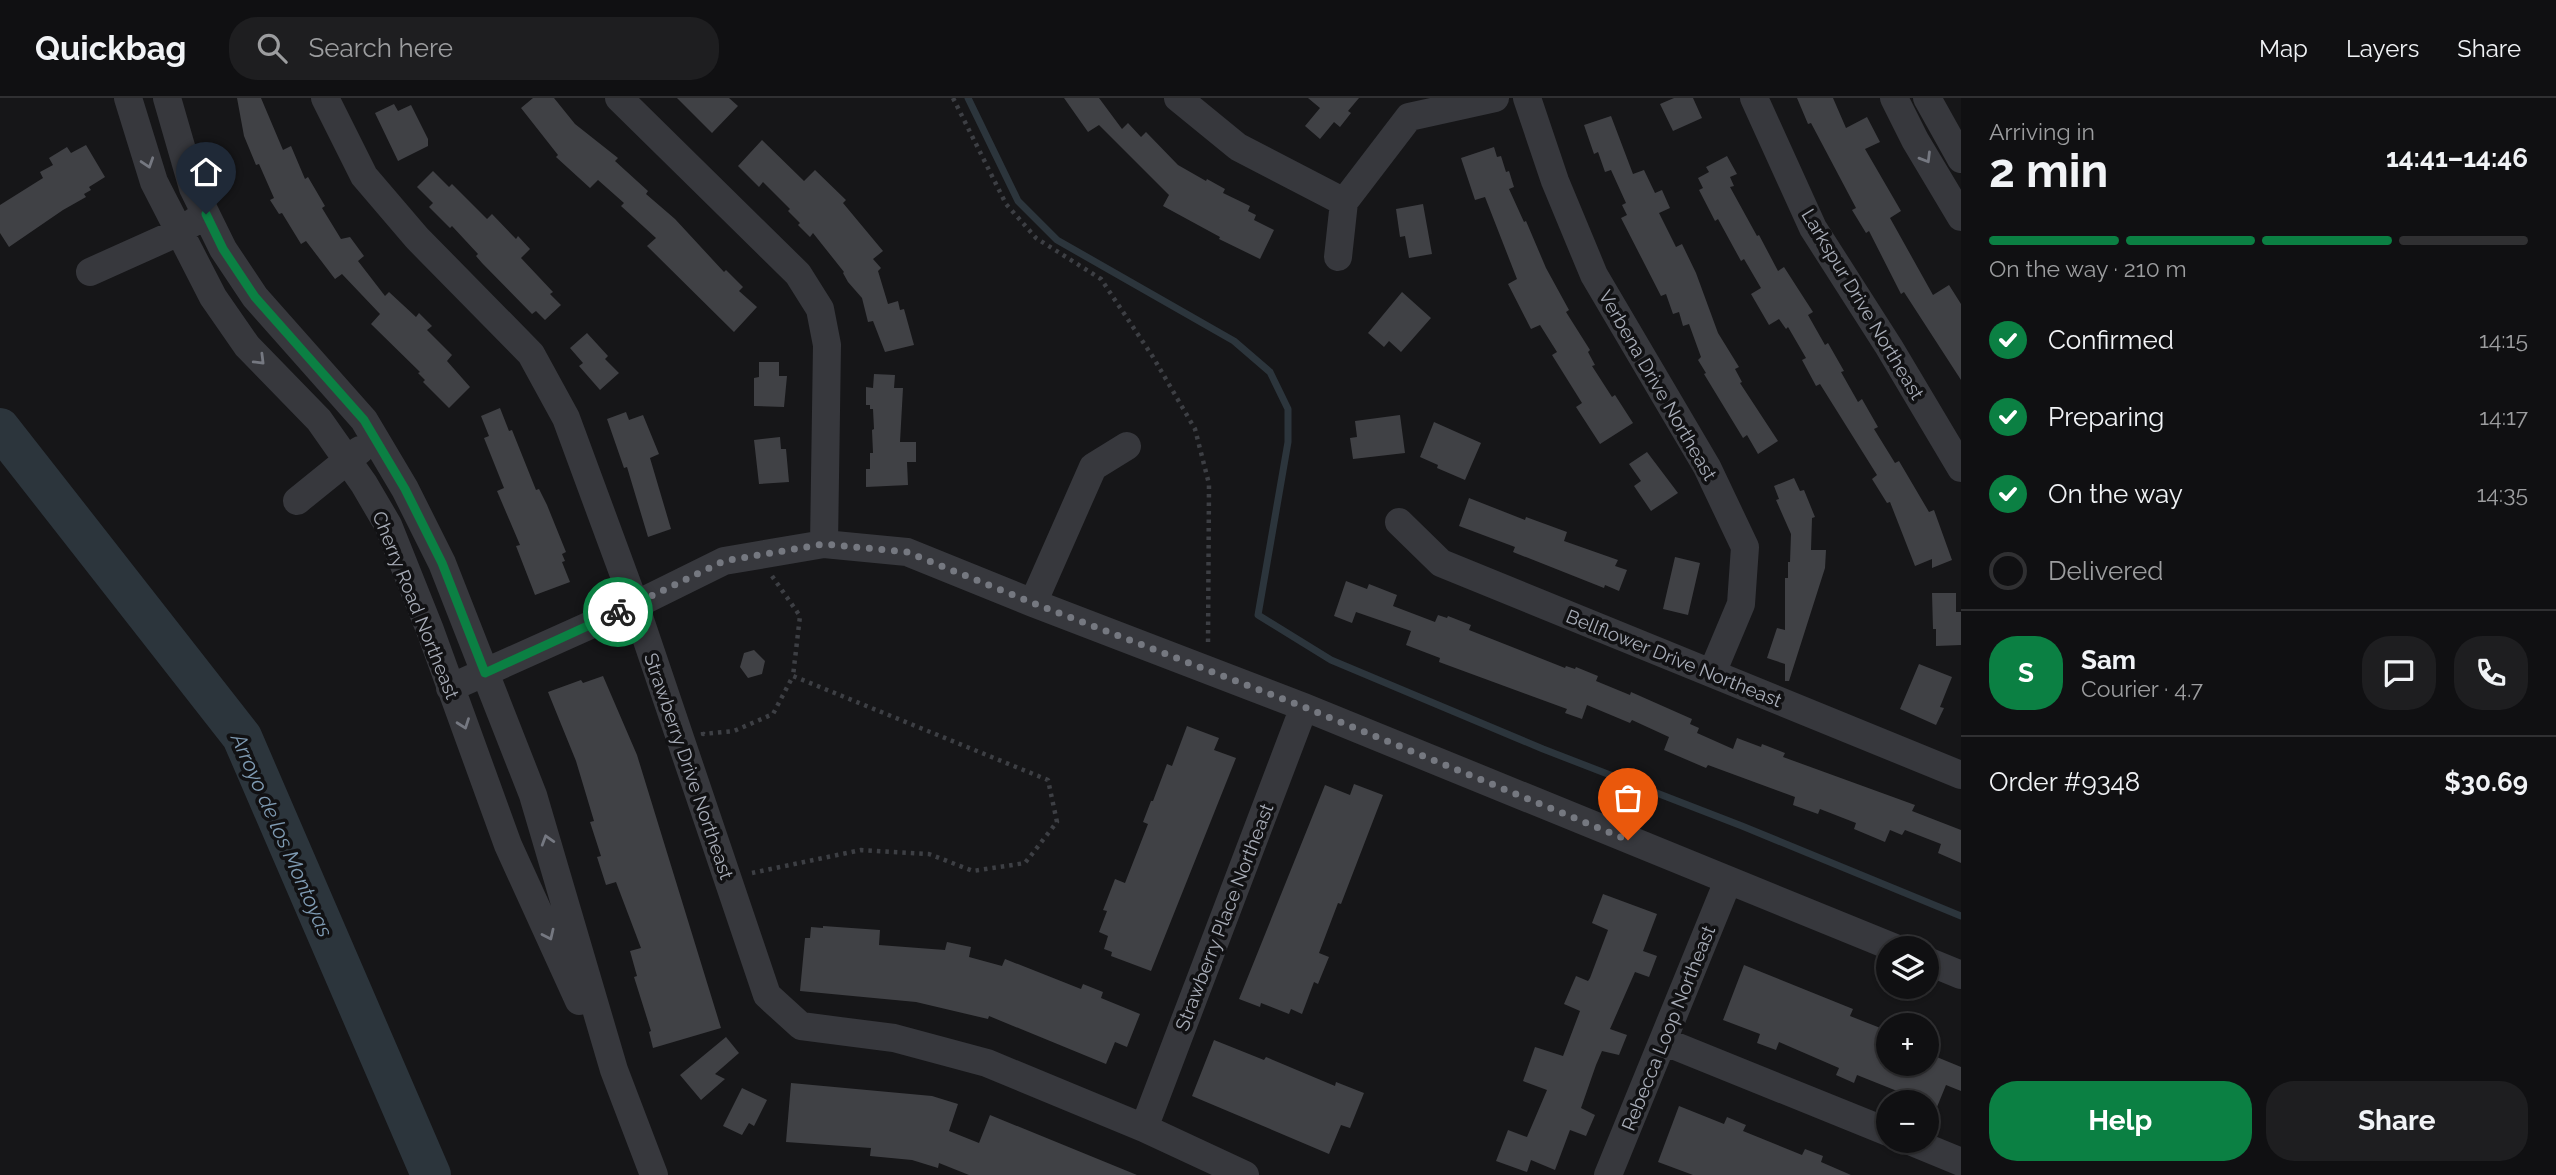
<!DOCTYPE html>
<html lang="en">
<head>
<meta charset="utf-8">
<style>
	:root { --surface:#101012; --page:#1e1e20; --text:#f1f3f6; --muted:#9c9d9f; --line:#303032; --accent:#0b8043 }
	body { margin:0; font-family:Raleway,sans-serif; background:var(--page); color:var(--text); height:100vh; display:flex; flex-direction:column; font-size:26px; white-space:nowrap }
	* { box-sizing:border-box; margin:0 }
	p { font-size:23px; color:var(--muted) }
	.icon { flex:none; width:38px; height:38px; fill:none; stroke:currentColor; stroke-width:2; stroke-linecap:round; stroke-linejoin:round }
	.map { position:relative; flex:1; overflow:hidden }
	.side { display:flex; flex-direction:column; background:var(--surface); width:595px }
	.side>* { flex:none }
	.tools { position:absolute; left:1876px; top:838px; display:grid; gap:14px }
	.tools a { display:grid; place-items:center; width:63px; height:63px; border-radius:50%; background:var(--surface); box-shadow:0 2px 5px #0004,0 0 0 2px var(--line); font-size:35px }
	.pin { position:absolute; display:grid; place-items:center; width:60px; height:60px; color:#fff; margin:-72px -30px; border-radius:50% 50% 50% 0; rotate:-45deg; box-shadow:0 0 7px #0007 }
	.pin .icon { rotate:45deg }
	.courier { position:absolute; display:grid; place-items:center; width:70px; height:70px; margin:-35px; border:5px solid #0b8043; border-radius:50%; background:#fff; color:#222; box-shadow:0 2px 9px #0007 }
	.headline em { font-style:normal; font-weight:700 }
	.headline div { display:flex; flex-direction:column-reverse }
	.headline { display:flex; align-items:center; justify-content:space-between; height:119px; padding:0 28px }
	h1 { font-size:46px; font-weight:700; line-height:52px }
	.bar { display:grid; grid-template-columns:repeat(4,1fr); gap:10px 7px; align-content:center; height:84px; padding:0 28px }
	.bar i { height:9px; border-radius:5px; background:var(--line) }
	.bar .selected { background:var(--accent) }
	.bar p { grid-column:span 4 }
	.line { display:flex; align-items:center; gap:18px; padding:0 28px; border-top:2px solid var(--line) }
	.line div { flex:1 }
	.round { display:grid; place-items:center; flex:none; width:74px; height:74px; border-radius:28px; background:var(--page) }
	ol { padding:0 28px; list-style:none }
	li { display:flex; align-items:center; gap:21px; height:77px }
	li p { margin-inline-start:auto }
	li .icon { padding:7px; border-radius:50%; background:var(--accent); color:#fff; stroke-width:4 }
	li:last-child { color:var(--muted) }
	li i { width:38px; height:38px; border:4px solid var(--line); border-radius:50% }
	.button { display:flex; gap:14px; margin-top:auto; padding:14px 28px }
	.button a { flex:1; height:80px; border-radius:28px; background:var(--accent); color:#fff; font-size:28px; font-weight:700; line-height:80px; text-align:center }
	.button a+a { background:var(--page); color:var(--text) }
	header { display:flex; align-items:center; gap:42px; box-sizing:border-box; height:98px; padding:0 35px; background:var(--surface); border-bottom:2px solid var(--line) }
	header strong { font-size:33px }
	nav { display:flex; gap:38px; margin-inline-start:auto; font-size:24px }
	.search { width:490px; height:63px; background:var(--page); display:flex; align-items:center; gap:18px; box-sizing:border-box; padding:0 24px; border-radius:28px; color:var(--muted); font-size:26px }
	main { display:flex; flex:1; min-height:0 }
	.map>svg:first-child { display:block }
</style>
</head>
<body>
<header>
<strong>Quickbag</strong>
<div class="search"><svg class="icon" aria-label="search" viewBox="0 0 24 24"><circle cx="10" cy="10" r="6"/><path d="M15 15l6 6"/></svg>Search here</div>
<nav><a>Map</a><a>Layers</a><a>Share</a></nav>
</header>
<main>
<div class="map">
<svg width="1961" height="1077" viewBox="0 0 1961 1077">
	<rect width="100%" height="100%" fill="#161618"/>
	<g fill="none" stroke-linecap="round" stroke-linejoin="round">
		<!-- stream -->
		<path stroke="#2c353c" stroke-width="7" d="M968,0L1018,103L1057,142L1234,243L1270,274L1288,311V344L1258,517L1331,562L1543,651L1742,728L1961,818"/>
		<!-- river -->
		<path stroke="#2c353c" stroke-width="40" d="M0,330L242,639L431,1077"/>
	</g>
	<!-- building -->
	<path fill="#404145" d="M237,0H261L283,52L291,48L305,81L308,79L325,108L322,110L341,141L350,139L364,158L358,163L385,198L389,194L416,219L419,215L432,228L427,232L452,257L447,263L470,289L449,310L423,284L425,282L418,275L420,274L371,226L380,216L342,176L335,181L306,143L301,146L282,115L279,116L270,102L274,100L259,66L256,67L244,38Z
		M533,0H554L575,26L618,60L615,63L648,93L646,96L675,121L724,174L726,172L743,189L739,193L757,209L734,234L647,148L656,140L621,108L624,105L598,82L590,90L556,59L558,57L521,10Z
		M677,0H729L738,8L712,35Z
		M1064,0H1099L1122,31L1128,25L1141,39L1146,34L1178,67L1206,83L1207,81L1225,91L1223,95L1250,108L1248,113L1256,117L1254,122L1274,132L1260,161L1219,141L1220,139L1163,108L1169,97L1099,27L1088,34Z
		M1308,0H1359L1348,13L1351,15L1340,29L1334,24L1320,41L1305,28L1320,10Z
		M1674,0H1693L1702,20L1673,33L1660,6Z
		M1797,0H1833L1846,30L1867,19L1880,44L1865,51L1901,113L1890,120L1933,197L1949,187L1961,206V282L1904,194L1901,196L1869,133L1866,135L1852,112L1856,110L1811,25L1808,26Z
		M394,6L398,13L411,7L428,41V48L398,63L375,15Z
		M1611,18L1633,76L1644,72L1655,95L1662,92L1670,110L1659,115L1676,149L1682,146L1696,175L1718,235L1739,269L1735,271L1742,284L1740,285L1778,343L1758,356L1747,337L1743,340L1704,276L1706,275L1698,262L1701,259L1689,226L1683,228L1679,214L1673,216L1666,196L1661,198L1621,120L1627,117L1622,107L1626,105L1611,72L1605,74L1598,54L1594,56L1584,27Z
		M762,42L804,83L815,72L846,102L843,105L883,153L873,161L881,170L878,173L888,206L898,203L900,212L904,211L914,247L885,254L873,223L868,224L862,200L848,184L843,175L844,174L813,135L810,139L798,127L800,125L788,113L790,111L763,84L759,89L738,68Z
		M86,47L105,79L89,89L91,92L84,96L86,99L63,112L9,149L0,135V107L43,80L40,74L53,67L49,60L67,49L71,55Z
		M1494,49L1497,59L1501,58L1506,74L1509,73L1514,89L1509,91L1524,124L1526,123L1546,170L1569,212L1566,214L1590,252L1588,254L1595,267L1592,268L1612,299L1615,297L1633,325L1600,346L1576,309L1582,305L1552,257L1557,254L1540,227L1531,231L1508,186L1517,181L1485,99L1475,102L1461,60Z
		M1727,58L1737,76L1730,79L1734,88L1730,89L1757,138L1759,137L1778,173L1784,169L1802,197L1813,214L1808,217L1825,247L1828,245L1844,273L1841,274L1858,304L1862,301L1878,329L1874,331L1895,365L1899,363L1929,414L1934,412L1952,462L1932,470V461L1915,468L1890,404L1887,405L1872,381L1877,377L1820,286L1816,288L1802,262L1806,260L1788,229L1786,231L1779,221L1769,227L1751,196L1761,190L1744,161L1741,163L1718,121L1715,123L1699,92L1703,90L1698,80L1709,74L1706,69Z
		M433,73L449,89L452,86L487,121L492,116L516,141L518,138L530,151L521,160L553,194L550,196L561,207L545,222L536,213L532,216L482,165L476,158L478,156L452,128L450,130L429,109L433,105L417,89Z
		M1423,106L1432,156L1409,160L1405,138L1400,139L1396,111Z
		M1402,194L1431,220L1401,254L1389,243L1384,249L1368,235Z
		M587,235L608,258L605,261L619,275L600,292L579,268L583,265L570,250Z
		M759,264H779V278H787L784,309L754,308V280L759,279Z
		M874,276L895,277L894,290H903L900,344H916V364H907L908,387L866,389V371H870V355H873L872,332L874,331L873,311H870V307H866V289L873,290Z
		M500,310L509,333L512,332L536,392L539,391L547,407L566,454L562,456L565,463L562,464L570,484L535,497L516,448L520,447L497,393L504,390L484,340L489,338L481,318Z
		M626,314L629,322L643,317L659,356L650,360L671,431L648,439L627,369L624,370L607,321Z
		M1400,317L1405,355L1353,361L1350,340L1357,339L1355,323Z
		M1434,324L1481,345L1465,382L1437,370L1438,367L1420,359Z
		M780,339L781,351H786L789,384L759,386L754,342Z
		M1647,354L1678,395L1651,413L1634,388L1641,383L1629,366Z
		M1794,380L1800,393L1804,392L1815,419L1812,420L1811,452H1826L1825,470L1789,583H1785V566L1767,560L1777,530L1785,532V480H1788V464H1790L1791,436L1776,402L1779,401L1774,388Z
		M1469,400L1525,422L1526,419L1567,434L1564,443L1618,462L1615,468L1627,472L1619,493L1605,487L1604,490L1513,454L1515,449L1459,428Z
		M1675,459L1700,465L1688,517L1663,511Z
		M1346,483L1367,491L1369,486L1397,497L1393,508L1435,524L1438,517L1447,520L1448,518L1471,527L1469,532L1565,570L1566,568L1575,571L1576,569L1598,578L1596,583L1630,597L1631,594L1692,621L1690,626L1699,630L1697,635L1733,651L1737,640L1761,649L1762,646L1785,655L1783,659L1915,707L1912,713L1961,732V765L1938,755L1941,746L1905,732L1902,737L1890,732L1885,744L1854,731L1856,725L1820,711L1818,716L1793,707L1795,699L1708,667L1706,670L1664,652L1669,639L1632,622L1630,625L1587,607L1582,621L1565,615L1567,611L1439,564L1440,560L1406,547L1411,533L1356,514L1352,525L1334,518Z
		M1932,495H1956V514H1961V547L1936,548V531H1933Z
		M754,552L765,563L762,576L748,580L740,569L744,555Z
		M1919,566L1952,579L1940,609L1944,610L1936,627L1900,611Z
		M603,578L637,657L721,930L653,950L649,934L651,933L634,879L637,878L630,853L641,850L616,784L606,787L597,759L601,758L590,724L594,723L576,663L548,594L581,582L583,585Z
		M1187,628L1219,640L1214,652L1236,660L1151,873L1111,858L1112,854L1104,851L1108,838L1099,834L1107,813L1103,812L1115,781L1125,785L1148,726L1143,724L1151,703H1153L1167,666L1172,668Z
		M1354,686L1383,697L1341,806L1338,805L1319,855L1329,859L1318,886L1314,884L1302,916L1291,911L1289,916L1261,905L1260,909L1239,901L1325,687L1350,697Z
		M1603,796L1657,816L1643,853L1657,858L1649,879L1635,874L1610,931L1627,937L1619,957L1602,953L1596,967L1581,1010L1595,1017L1586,1038L1570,1032L1555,1072L1531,1062L1527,1074L1496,1063L1508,1032L1527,1039L1547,992L1523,983L1535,949L1563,958L1580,913L1564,906L1576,878L1588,883L1590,880L1608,832L1592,825Z
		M823,828L880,832L879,847L945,852L947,844L971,849L969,859L1002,868L1005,861L1081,891L1083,886L1103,894L1101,900L1140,916L1127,949L1115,944L1106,966L989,918L988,921L916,904L800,893L805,840H810L811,829L823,830Z
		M1744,867L1853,911L1850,918L1888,933V944L1880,966H1927V955L1961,969V993L1946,987L1937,1009L1857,977L1854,985L1836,977L1839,970L1779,944L1776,952L1757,945L1760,936L1723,922Z
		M726,939L739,955L715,976L725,981L701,1002L680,977Z
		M1214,942L1264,962L1266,959L1335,988L1336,984L1364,995L1350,1030L1341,1027L1329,1056L1192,998Z
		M791,985L932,998L958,1006L949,1033L979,1045L990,1017L1137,1077H969L939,1065L938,1070L912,1062L870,1058L871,1050L786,1044Z
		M742,990L767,1002L754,1028L749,1025L742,1037L723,1028Z
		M1679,1008L1724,1026L1727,1019L1746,1027L1743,1033L1802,1057L1805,1051L1823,1058L1821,1064L1851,1077H1693L1658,1064Z"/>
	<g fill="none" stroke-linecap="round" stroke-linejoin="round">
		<!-- path -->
		<path stroke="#3d3f44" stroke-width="4.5" stroke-dasharray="3.5 5" stroke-linecap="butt" d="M953,0L1006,106L1036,140L1101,181L1153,259L1195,331L1209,386L1208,548
			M772,478L800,518L793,578
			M703,634V636L734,633L773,616L793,578L1048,682L1057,724L1025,765L973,773L929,756L861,752L752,775"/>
		<!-- minor -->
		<path stroke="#37383d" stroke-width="28" d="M128,0L154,84L213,199L247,248L319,322L364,386L388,427L430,532L508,747L579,903
			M167,0L193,90L223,151L255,199L364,322L405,391L442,465L533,697L614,972L654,1077
			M325,0L364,78L417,140L531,256L566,320L635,507L767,897L801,928L894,940L987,965L1144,1030L1245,1077
			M619,0L798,176L820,211L827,247L824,446
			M1178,0L1238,49L1344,104
			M1527,0L1555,83L1594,177L1707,369L1745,449L1741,506L1712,575
			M1754,0L1813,130L1889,249L1961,370
			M1894,0L1915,42L1961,119
			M1927,0L1961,61
			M1344,104L1409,19L1495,0
			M1338,159L1344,104
			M90,174L179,134L195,123
			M297,403L360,352
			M1399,424L1441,465L1961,677
			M1033,505L1093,369L1127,348
			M450,590L635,507L724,463L824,446L907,454L1033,505L1304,609L1895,850
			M1927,863L1961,877
			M1663,943L1888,1034
			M1144,1030L1304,609
			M1910,1043L1961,1064
			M1608,1077L1728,783"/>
	</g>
	<!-- one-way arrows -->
	<defs><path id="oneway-chevron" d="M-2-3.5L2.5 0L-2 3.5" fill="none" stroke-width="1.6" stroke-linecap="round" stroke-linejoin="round" transform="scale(1.75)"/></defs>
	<g stroke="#757881">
		<use href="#oneway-chevron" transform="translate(1926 60) rotate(59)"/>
		<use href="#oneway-chevron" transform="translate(148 65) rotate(72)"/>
		<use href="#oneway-chevron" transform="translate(260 262) rotate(45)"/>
		<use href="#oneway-chevron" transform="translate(464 626) rotate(70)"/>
		<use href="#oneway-chevron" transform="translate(547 742) rotate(-107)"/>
		<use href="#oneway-chevron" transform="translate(549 837) rotate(65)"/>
	</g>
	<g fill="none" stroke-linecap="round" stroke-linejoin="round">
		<!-- done -->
		<path stroke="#757880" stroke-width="7" stroke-dasharray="0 12.6" d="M618,514L724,463L824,446L907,454L1033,505L1304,609L1628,742"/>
		<!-- route -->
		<path stroke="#0b8043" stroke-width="9" d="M206,116L223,151L255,199L364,322L405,391L442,465L485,575L618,514"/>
	</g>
	<g text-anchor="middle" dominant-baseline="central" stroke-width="7" stroke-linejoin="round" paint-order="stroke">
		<!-- street labels -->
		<g font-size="19" fill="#a8adb8" stroke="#111113">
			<text transform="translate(1863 206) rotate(59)">Larkspur Drive Northeast</text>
			<text transform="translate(1658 287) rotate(60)">Verbena Drive Northeast</text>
			<text transform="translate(416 507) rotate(68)">Cherry Road Northeast</text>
			<text transform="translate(1674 560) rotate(22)">Bellflower Drive Northeast</text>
			<text transform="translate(689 668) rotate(71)">Strawberry Drive Northeast</text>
			<text transform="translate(1224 819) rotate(-69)">Strawberry Place Northeast</text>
			<text transform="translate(1668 930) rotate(-68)">Rebecca Loop Northeast</text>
		</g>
		<!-- water labels -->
		<g font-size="21" font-style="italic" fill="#7f9bb3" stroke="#111113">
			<text transform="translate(282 737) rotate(66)">Arroyo de los Montoyas</text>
		</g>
	</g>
</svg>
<div class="tools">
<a><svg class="icon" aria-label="layers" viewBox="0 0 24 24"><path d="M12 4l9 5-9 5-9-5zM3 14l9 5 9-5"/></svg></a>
<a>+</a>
<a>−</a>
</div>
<div class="pin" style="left:1628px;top:742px;background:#ea580c"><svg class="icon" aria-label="bag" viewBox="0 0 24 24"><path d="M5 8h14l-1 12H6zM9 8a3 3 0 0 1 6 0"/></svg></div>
<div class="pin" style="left:206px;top:116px;background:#1f2937"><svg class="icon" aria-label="home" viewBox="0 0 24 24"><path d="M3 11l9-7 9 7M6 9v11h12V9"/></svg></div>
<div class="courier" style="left:618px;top:514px"><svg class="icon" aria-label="bike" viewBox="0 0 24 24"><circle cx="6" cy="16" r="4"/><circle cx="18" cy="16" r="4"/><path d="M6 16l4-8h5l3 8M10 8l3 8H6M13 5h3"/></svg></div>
</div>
<section class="side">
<div class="headline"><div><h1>2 min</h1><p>Arriving in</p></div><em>14:41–14:46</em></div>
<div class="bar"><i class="selected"></i><i class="selected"></i><i class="selected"></i><i></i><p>On the way · 210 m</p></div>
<ol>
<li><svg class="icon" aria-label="check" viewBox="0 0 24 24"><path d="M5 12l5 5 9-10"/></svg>Confirmed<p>14:15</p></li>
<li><svg class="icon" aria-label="check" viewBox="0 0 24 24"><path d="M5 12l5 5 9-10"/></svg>Preparing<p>14:17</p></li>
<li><svg class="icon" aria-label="check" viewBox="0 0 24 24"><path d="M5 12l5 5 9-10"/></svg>On the way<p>14:35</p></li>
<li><i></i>Delivered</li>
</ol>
<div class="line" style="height:126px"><b class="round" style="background:var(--accent);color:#fff">S</b><div><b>Sam</b><p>Courier · 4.7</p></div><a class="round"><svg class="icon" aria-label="chat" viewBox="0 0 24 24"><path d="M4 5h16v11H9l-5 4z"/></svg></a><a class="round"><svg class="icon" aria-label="phone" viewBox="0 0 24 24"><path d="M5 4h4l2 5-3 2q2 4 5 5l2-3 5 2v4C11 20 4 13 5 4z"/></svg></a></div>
<div class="line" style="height:91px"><div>Order #9348</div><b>$30.69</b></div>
<div class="button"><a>Help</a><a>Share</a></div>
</section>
</main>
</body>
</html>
